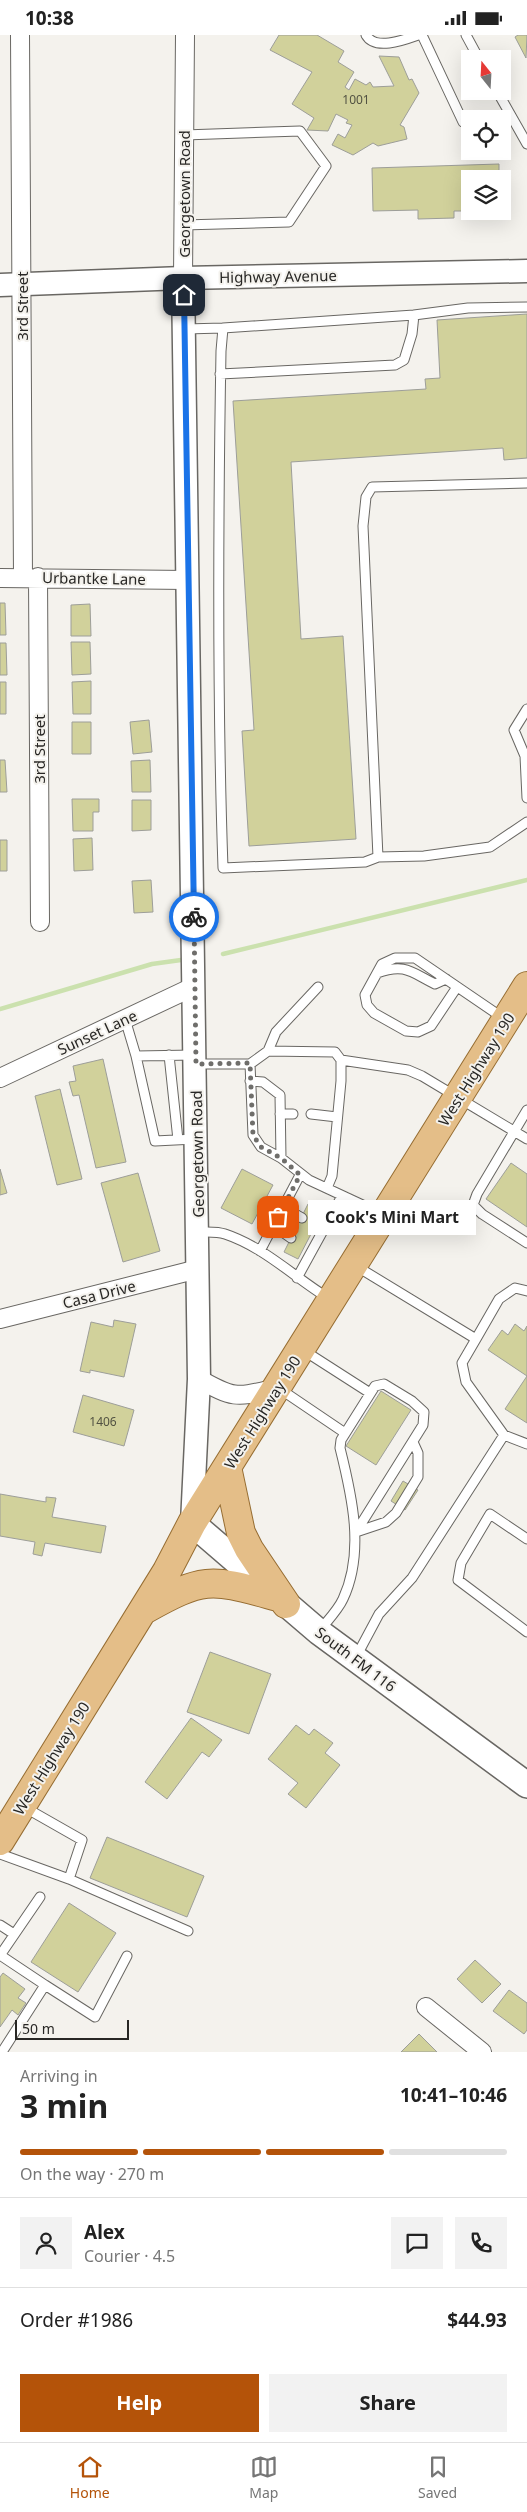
<!DOCTYPE html>
<html lang="en">
<head>
<meta charset="utf-8">
<style>
	:root { --surface:#fff; --page:#f2f2f2; --text:#222; --muted:#767676; --line:#e0e0e0; --accent:#b45309 }
	body { margin:0; font-family:"Noto Sans",sans-serif; background:var(--page); color:var(--text); height:100vh; display:flex; flex-direction:column; font-size:19px; white-space:nowrap }
	* { box-sizing:border-box; margin:0 }
	p { font-size:16px; color:var(--muted) }
	.icon { flex:none; width:28px; height:28px; fill:none; stroke:currentColor; stroke-width:2; stroke-linecap:round; stroke-linejoin:round }
	.map { position:relative; height:2017px; overflow:hidden }
	.side { display:flex; flex-direction:column; background:var(--surface); flex:1 }
	.side>* { flex:none }
	.needle { width:32px; rotate:342deg }
	.tools { position:absolute; left:461px; top:15px; display:grid; gap:10px }
	.tools a { display:grid; place-items:center; width:50px; height:50px; border-radius:0px; background:var(--surface); box-shadow:0 5px 20px #0002; font-size:25px }
	.scale { position:absolute; left:15px; bottom:12px; width:114px; box-sizing:border-box; padding-left:5px; border:2px solid #282725; border-top:0; font-size:14px; line-height:18px; white-space:nowrap; color:#282725; -webkit-text-stroke:4px #f4f2ed; paint-order:stroke }
	.pin { position:absolute; display:grid; place-items:center; width:42px; height:42px; color:#fff; margin:-21px; border-radius:10px; box-shadow:0 2px 8px #0006 }
	.courier { position:absolute; display:grid; place-items:center; width:50px; height:50px; margin:-25px; border:4px solid #1a73e8; border-radius:50%; background:#fff; color:#222; box-shadow:0 1px 6px #0007 }
	.bubble { position:absolute; height:35px; border-radius:0px; background:var(--surface); box-shadow:0 5px 20px #0002; font-size:16px; font-weight:700; line-height:35px; text-align:center }
	.headline em { font-style:normal; font-weight:700 }
	.headline div { display:flex; flex-direction:column-reverse }
	.headline { display:flex; align-items:center; justify-content:space-between; height:85px; padding:0 20px }
	h1 { font-size:32px; font-weight:700; line-height:38px }
	.bar { display:grid; grid-template-columns:repeat(4,1fr); gap:8px 5px; align-content:center; height:60px; padding:0 20px }
	.bar i { height:6px; border-radius:4px; background:var(--line) }
	.bar .selected { background:var(--accent) }
	.bar p { grid-column:span 4 }
	.line { display:flex; align-items:center; gap:12px; padding:0 20px; border-top:1px solid var(--line) }
	.line div { flex:1 }
	.round { display:grid; place-items:center; flex:none; width:52px; height:52px; border-radius:0px; background:var(--page) }
	.action { display:flex; gap:10px; margin-top:auto; padding:10px 20px }
	.action a { flex:1; height:58px; border-radius:0px; background:var(--accent); color:#fff; font-size:20px; font-weight:700; line-height:58px; text-align:center }
	.action a+a { background:var(--page); color:var(--text) }
	.status { display:flex; justify-content:space-between; align-items:center; height:35px; padding:0 25px; background:var(--surface); direction:ltr }
	.status svg { height:14px; fill:currentColor }
	.dock { display:flex; justify-content:space-around; align-items:center; height:70px; border-top:1px solid var(--line); background:var(--surface); font-size:14px; color:var(--muted) }
	.dock a { display:grid; justify-items:center; gap:2px }
	.dock .selected { color:var(--accent) }
	.map>svg:first-child { display:block }
</style>
</head>
<body>
<div class="status"><b>10:38</b><svg viewBox="0 0 49 12"><path d="M0 12V9h3v3zM5 12V6h3v6zM10 12V3h3v9zM15 12V0h3v12zM26 1h20v11H26zM47 4h2v5h-2z"/></svg></div>
<div class="map">
<svg width="527" height="2017" viewBox="0 0 527 2017">
	<rect width="100%" height="100%" fill="#f4f2ed"/>
	<g fill="none" stroke-linecap="round" stroke-linejoin="round">
		<!-- stream -->
		<path stroke="#cbe1ae" stroke-width="4.5" d="M223,919L527,845
			M0,974L152,929L181,925"/>
	</g>
	<!-- building -->
	<path fill="#d1d19b" stroke="#9d9e99" d="M279,0H317L344,16L338,27L354,37L345,52L349,55L355,44L366,50L370,47L373,52L394,51L379,21L399,22L409,45L412,44L419,58L400,90L404,92L407,104L378,111L373,108L353,120L332,110L338,99L345,103L352,90L346,88L348,85L336,79L328,96L307,95L314,83L292,69L312,37L270,15Z
		M518,0H527L526,23L515,2Z
		M499,129V144H470V176H454V183L418,184V175L373,176L372,133Z
		M527,279V423L504,425L503,413L291,427L301,604L343,601L356,804L249,811L242,696L254,695L233,366L426,354L425,344L440,343L437,285Z
		M0,568H5L6,600H0Z
		M90,569L91,601H71V570Z
		M71,607H90L91,639L72,640Z
		M0,608H6L7,640H0Z
		M91,646V679H73L72,647Z
		M0,647H6V679H0Z
		M149,685L152,717L133,719L130,687Z
		M72,687H91V719H72Z
		M0,725H5L7,757H0Z
		M150,725L151,757H132L131,726Z
		M72,764H99V777H93V796H73Z
		M132,765H151V795L132,796Z
		M92,803L93,835L74,836L73,804Z
		M0,805H7V836H0Z
		M151,845L153,877L134,878L132,846Z
		M103,1024L126,1127L96,1133L79,1060L73,1061L69,1047L76,1046L73,1031Z
		M60,1054L82,1144L57,1150L35,1061Z
		M511,1128L527,1139V1192L486,1164Z
		M0,1134L7,1158L0,1160Z
		M242,1134L273,1150L252,1189L221,1173Z
		M138,1138L160,1216L123,1227L101,1148Z
		M308,1169L323,1176L298,1224L284,1217Z
		M114,1285L136,1289L124,1342L90,1335V1338L80,1336L91,1287L113,1292Z
		M515,1289L524,1296L527,1291V1388L505,1374L527,1341L488,1315L502,1295L508,1300Z
		M381,1356L411,1375L376,1430L346,1411Z
		M83,1360L134,1375L124,1411L73,1397Z
		M403,1446L418,1455L405,1475L391,1466Z
		M0,1459L46,1467V1462L56,1463L52,1482L106,1491L101,1518L45,1508L42,1521L33,1519L35,1507L0,1501Z
		M210,1617L271,1639L249,1699L187,1677Z
		M191,1683L222,1705L209,1722L202,1717L167,1764L145,1747Z
		M296,1690L309,1700L314,1694L333,1708L325,1718L340,1730L306,1773L288,1759L298,1748L268,1724Z
		M107,1802L204,1841L187,1882L90,1843Z
		M69,1868L116,1898L78,1957L31,1927Z
		M475,1925L501,1949L482,1968L457,1944Z
		M3,1938L25,1954L18,1963L26,1968L18,1980L12,1975L0,1992V1942Z
		M509,1955L527,1968V1995L524,1999L493,1976Z
		M419,1999L437,2017H401Z"/>
	<g fill="none" stroke-linecap="round" stroke-linejoin="round">
		<!-- service casing -->
		<g stroke="#696763" stroke-width="11">
			<path id="service" d="M366,0C375,16 404,5 418,0
				M422,0L463,87L470,91
				M466,0L479,24
				M497,56L527,109
				M501,84L511,82
				M183,190L289,187L326,131L300,96L184,100
				M414,280L468,273L527,272
				M185,294L223,293L221,316C218,489 217,661 223,833L365,827L378,822L363,491L366,462L372,452L527,448
				M220,339L395,330L404,325L412,299L414,280L223,293
				M527,674L514,695L525,721L527,763
				M378,822L424,821L490,812L527,787
				M377,938C405,928 411,937 435,949L446,944
				M457,952L431,991L418,997L406,996L374,978L367,970L365,960L382,929L395,923H415L503,983
				M125,984L136,1021L194,1020
				M268,1016L276,997L318,952
				M169,1020L178,1105
				M136,1021L155,1106L195,1104
				M341,1025L408,1035L422,1041L527,1104
				M196,1029H250L253,1100L261,1112L281,1123L309,1145L382,1179
				M250,1029L268,1016L335,1017L341,1025V1046L332,1141L327,1153
				M250,1046L263,1047L280,1060L281,1123
				M527,1075L477,1159L473,1170L482,1179L527,1208
				M280,1079H293
				M311,1079L337,1082
				M283,1172L302,1183
				M316,1190L325,1194
				M274,1191L291,1203
				M198,1197C206,1197 217,1196 225,1199C264,1212 294,1242 328,1263
				M260,1216L300,1140
				M297,1243L342,1161
				M476,1304L499,1264L515,1253L527,1256
				M303,1315L370,1358
				M280,1354L345,1398
				M504,1400L527,1409
				M356,1497L386,1487L396,1478L418,1442V1418L413,1407
				M527,1504L490,1479L461,1528L458,1545L527,1597
				M320,1595C328,1585 338,1575 343,1564C365,1517 352,1461 340,1413L341,1405L375,1351L384,1349L412,1366L424,1377L423,1390L356,1497
				M356,1622L379,1579L412,1543L504,1400L466,1347L462,1328L476,1304L356,1231
				M24,1772L82,1805L69,1844L188,1896
				M0,1819L69,1844
				M0,1890L14,1899
				M1,1919L40,1862
				M0,1920L45,1950L2,2017
				M45,1950L95,1982L127,1921"/>
		</g>
		<!-- minor casing -->
		<g stroke="#696763" stroke-width="20">
			<path id="minor" d="M20,0L23,543
				M183,243L185,0
				M38,542L40,887
				M0,543L187,545
				M0,1043L195,951
				M0,1284L198,1234
				M199,1344C236,1365 237,1362 277,1353
				M426,1972L482,2017"/>
		</g>
		<!-- tertiary casing -->
		<g stroke="#696763" stroke-width="25">
			<path id="tertiary" d="M183,243L199,1344L192,1488
				M0,250L183,243L527,236"/>
		</g>
		<!-- secondary casing -->
		<g stroke="#696763" stroke-width="28">
			<path id="secondary" d="M192,1488L319,1597L527,1750"/>
		</g>
		<!-- primary casing -->
		<g stroke="#966d32" stroke-width="30">
			<path id="primary" d="M227,1432L241,1498L249,1514L286,1569
				M144,1575C206,1540 211,1544 278,1562
				M0,1806L167,1536L192,1488L527,951"/>
		</g>
		<!-- service -->
		<use href="#service" stroke="#fff" stroke-width="9"/>
		<!-- minor -->
		<use href="#minor" stroke="#fff" stroke-width="18"/>
		<!-- tertiary -->
		<use href="#tertiary" stroke="#fff" stroke-width="22"/>
		<!-- secondary -->
		<use href="#secondary" stroke="#fff" stroke-width="25"/>
		<!-- primary -->
		<use href="#primary" stroke="#e4be88" stroke-width="28"/>
	</g>
	<g fill="none" stroke-linecap="round" stroke-linejoin="round">
		<!-- done -->
		<path stroke="#6f6e6b" stroke-width="5" stroke-dasharray="0 9" d="M194,882L196,1029L250,1028L253,1100L261,1112L281,1123L300,1140L278,1182"/>
		<!-- route -->
		<path stroke="#1a73e8" stroke-width="6" d="M184,260L194,882"/>
	</g>
	<g text-anchor="middle" dominant-baseline="central" stroke-width="4" stroke-linejoin="round" paint-order="stroke">
		<!-- number labels -->
		<g font-size="12" fill="#525242">
			<text x="356" y="64">1001</text>
			<text x="103" y="1386">1406</text>
		</g>
		<!-- street labels -->
		<g font-size="15" fill="#282725" stroke="#f4f2ed">
			<text transform="translate(184 159) rotate(-90)">Georgetown Road</text>
			<text transform="translate(278 241) rotate(-1)">Highway Avenue</text>
			<text transform="translate(22 271) rotate(-90)">3rd Street</text>
			<text transform="translate(94 543) rotate(1)">Urbantke Lane</text>
			<text transform="translate(39 714) rotate(-90)">3rd Street</text>
			<text transform="translate(97 997) rotate(-25)">Sunset Lane</text>
			<text transform="translate(476 1034) rotate(-58)">West Highway 190</text>
			<text transform="translate(197 1119) rotate(-91)">Georgetown Road</text>
			<text transform="translate(99 1259) rotate(-14)">Casa Drive</text>
			<text transform="translate(262 1377) rotate(-58)">West Highway 190</text>
			<text transform="translate(356 1624) rotate(37)">South FM 116</text>
			<text transform="translate(51 1723) rotate(-58)">West Highway 190</text>
		</g>
	</g>
</svg>
<div class="tools">
<a><svg class="needle" viewBox="-14 -14 28 28"><path d="M0-13l5 13h-10z" fill="#e53935"/><path d="M0 13l5-13h-10z" fill="#767676"/></svg></a>
<a><svg class="icon" aria-label="locate" viewBox="0 0 24 24"><circle cx="12" cy="12" r="6"/><path d="M12 2v4M12 18v4M2 12h4M18 12h4"/></svg></a>
<a><svg class="icon" aria-label="layers" viewBox="0 0 24 24"><path d="M12 4l9 5-9 5-9-5zM3 14l9 5 9-5"/></svg></a>
</div>
<div class="scale">50 m</div>
<div class="pin" style="left:278px;top:1182px;background:#ea580c"><svg class="icon" aria-label="bag" viewBox="0 0 24 24"><path d="M5 8h14l-1 12H6zM9 8a3 3 0 0 1 6 0"/></svg></div>
<div class="pin" style="left:184px;top:260px;background:#1f2937"><svg class="icon" aria-label="home" viewBox="0 0 24 24"><path d="M3 11l9-7 9 7M6 9v11h12V9"/></svg></div>
<div class="courier" style="left:194px;top:882px"><svg class="icon" aria-label="bike" viewBox="0 0 24 24"><circle cx="6" cy="16" r="4"/><circle cx="18" cy="16" r="4"/><path d="M6 16l4-8h5l3 8M10 8l3 8H6M13 5h3"/></svg></div>
<div class="bubble" style="left:308px;top:1165px;width:168px">Cook's Mini Mart</div>
</div>
<section class="side">
<div class="headline"><div><h1>3 min</h1><p>Arriving in</p></div><em>10:41–10:46</em></div>
<div class="bar"><i class="selected"></i><i class="selected"></i><i class="selected"></i><i></i><p>On the way · 270 m</p></div>
<div class="line" style="height:90px"><a class="round"><svg class="icon" aria-label="person" viewBox="0 0 24 24"><circle cx="12" cy="8" r="4"/><path d="M4 21q1-7 8-7t8 7"/></svg></a><div><b>Alex</b><p>Courier · 4.5</p></div><a class="round"><svg class="icon" aria-label="chat" viewBox="0 0 24 24"><path d="M4 5h16v11H9l-5 4z"/></svg></a><a class="round"><svg class="icon" aria-label="phone" viewBox="0 0 24 24"><path d="M5 4h4l2 5-3 2q2 4 5 5l2-3 5 2v4C11 20 4 13 5 4z"/></svg></a></div>
<div class="line" style="height:65px"><div>Order #1986</div><b>$44.93</b></div>
<div class="action"><a>Help</a><a>Share</a></div>
</section>
<nav class="dock">
<a class="selected"><svg class="icon" aria-label="home" viewBox="0 0 24 24"><path d="M3 11l9-7 9 7M6 9v11h12V9"/></svg>Home</a>
<a><svg class="icon" aria-label="map" viewBox="0 0 24 24"><path d="M3 6l6-2 6 2 6-2v14l-6 2-6-2-6 2zM9 4v14M15 6v14"/></svg>Map</a>
<a><svg class="icon" aria-label="saved" viewBox="0 0 24 24"><path d="M7 4h10v16l-5-4-5 4z"/></svg>Saved</a>
</nav>
</body>
</html>
